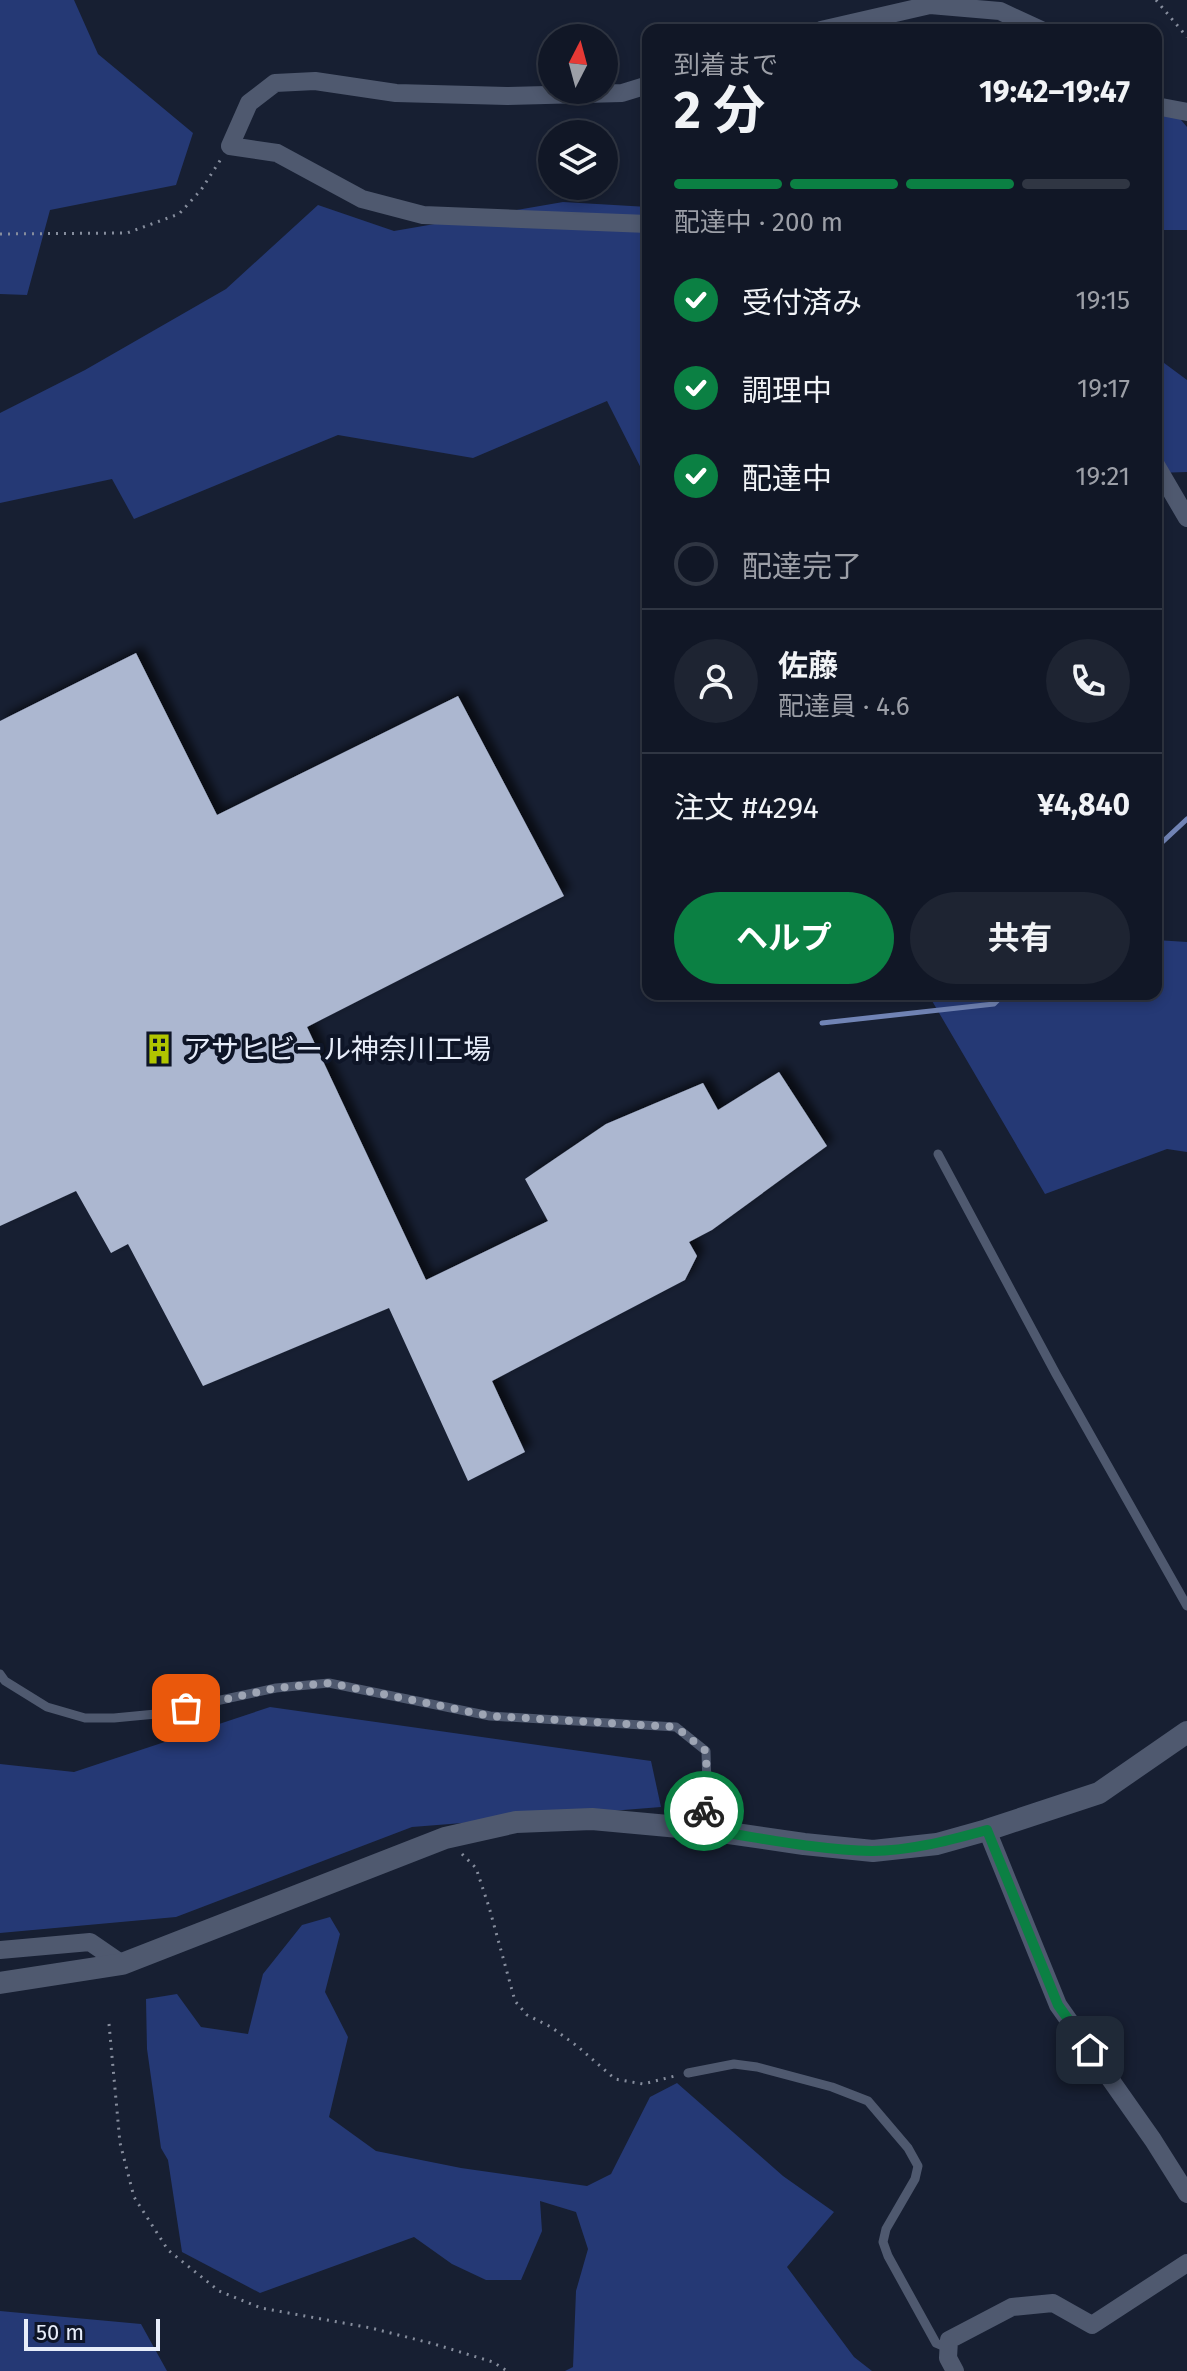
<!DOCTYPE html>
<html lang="ja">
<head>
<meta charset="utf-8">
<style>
	:root { --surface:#111726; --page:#1e2432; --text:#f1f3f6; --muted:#9c9fa7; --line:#303643; --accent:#0b8043 }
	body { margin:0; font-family:"Fira Sans","Noto Sans JP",sans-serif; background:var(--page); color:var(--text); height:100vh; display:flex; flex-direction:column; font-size:30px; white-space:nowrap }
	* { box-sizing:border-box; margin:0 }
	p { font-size:26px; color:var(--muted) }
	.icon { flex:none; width:44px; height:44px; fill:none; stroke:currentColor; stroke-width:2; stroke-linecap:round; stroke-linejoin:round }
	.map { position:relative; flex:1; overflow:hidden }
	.panel { position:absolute; left:642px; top:24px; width:520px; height:976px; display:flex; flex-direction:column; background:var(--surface); border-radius:16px; box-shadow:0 4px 12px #0003,0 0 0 2px var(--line) }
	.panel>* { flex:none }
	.needle { width:52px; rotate:6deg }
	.buttons { position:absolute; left:538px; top:24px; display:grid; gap:16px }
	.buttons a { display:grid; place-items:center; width:80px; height:80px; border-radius:50%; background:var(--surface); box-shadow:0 4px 12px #0003,0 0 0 2px var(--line); font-size:40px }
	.scale { position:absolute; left:24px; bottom:20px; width:136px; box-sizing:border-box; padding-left:8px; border:4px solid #e7edfa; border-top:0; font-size:22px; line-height:28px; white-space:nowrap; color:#e7edfa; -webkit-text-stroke:6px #0e1527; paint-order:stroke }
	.pin { position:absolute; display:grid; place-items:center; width:68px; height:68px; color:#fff; margin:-34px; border-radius:16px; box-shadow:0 4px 12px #0006 }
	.courier { position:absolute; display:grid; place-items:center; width:80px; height:80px; margin:-40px; border:6px solid #0b8043; border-radius:50%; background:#fff; color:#222; box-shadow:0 2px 10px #0007 }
	.headline em { font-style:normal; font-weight:700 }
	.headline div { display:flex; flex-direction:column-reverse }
	.headline { display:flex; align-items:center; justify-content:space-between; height:136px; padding:0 32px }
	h1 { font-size:52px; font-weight:700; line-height:60px }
	.bar { display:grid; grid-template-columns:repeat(4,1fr); gap:12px 8px; align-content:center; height:96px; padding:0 32px }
	.bar i { height:10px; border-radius:6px; background:var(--line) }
	.bar .active { background:var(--accent) }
	.bar p { grid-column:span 4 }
	.line { display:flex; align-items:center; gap:20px; padding:0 32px; border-top:2px solid var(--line) }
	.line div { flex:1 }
	.round { display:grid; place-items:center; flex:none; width:84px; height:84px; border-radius:42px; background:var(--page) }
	ol { padding:0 32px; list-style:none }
	li { display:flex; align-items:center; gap:24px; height:88px }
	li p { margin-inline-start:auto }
	li .icon { padding:8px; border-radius:50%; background:var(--accent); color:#fff; stroke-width:4 }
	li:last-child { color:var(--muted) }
	li i { width:44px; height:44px; border:4px solid var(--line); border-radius:50% }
	.action { display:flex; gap:16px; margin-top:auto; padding:16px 32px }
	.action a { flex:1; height:92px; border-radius:48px; background:var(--accent); color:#fff; font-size:32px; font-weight:700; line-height:92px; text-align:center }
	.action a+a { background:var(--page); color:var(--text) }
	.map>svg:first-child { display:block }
</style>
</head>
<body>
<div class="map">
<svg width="1187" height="2371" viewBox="0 0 1187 2371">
	<defs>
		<filter id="shadow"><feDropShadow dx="7" dy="-7" stdDeviation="4" flood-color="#0009"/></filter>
	</defs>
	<rect width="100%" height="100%" fill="#171f32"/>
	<!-- green -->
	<path fill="#253975" d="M0,0H74L98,54L193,133L176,185L50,210L27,295L0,294Z
		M1156,90L1187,127V230H1156Z
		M563,202L648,207V482L607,401L473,458L338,435L134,519L112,479L0,503V413L85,370L226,289L318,205L394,231Z
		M1156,357L1187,380V472L1156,473Z
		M1156,940L1187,942V1152L1167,1149L1045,1194L928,994H1156Z
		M270,1707L651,1761L661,1807L412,1827L176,1917L0,1933V1764L74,1772Z
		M330,1917L340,1934L325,1992L348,2037L329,2117L376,2151L461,2168L587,2186L611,2174L650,2097L677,2083L783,2176L834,2212L787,2267L854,2357L872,2371H565L573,2367L576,2291L588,2249L576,2212L540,2201L542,2231L521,2280H486L452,2264L414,2237L260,2293L182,2252L168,2160L161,2148L147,2049L146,1999L177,1994L201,2027L248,2034L263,1974L302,1925Z
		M0,2311L141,2324L167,2371H0Z"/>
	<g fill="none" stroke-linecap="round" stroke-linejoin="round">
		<!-- stream -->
		<path stroke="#7184b5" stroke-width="5" d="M1156,848L1187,819
			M822,1023L994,1004L1004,994"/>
	</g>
	<!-- building -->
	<path fill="#acb7d0" filter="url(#shadow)" d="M136,653L217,815L458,696L564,896L307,1027L426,1280L548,1221L525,1179L606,1124L703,1083L718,1110L779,1072L827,1146L712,1230L689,1242L697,1256L685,1280L492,1381L525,1452L468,1481L389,1308L203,1386L128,1244L111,1253L76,1191L0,1226V721Z"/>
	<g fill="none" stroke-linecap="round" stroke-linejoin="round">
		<!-- path -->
		<path stroke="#868d9d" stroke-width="3" stroke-dasharray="2 6" stroke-linecap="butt" d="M1156,0L1187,37
			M0,234L127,233L179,214L201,190L221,159
			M462,1854L476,1868L489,1907L515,2001L527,2015L551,2027L577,2046L615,2079L643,2084L675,2076
			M109,2024L120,2143L134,2197L168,2250L219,2291L261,2308L371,2328L434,2344L493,2362L507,2371"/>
		<!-- service -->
		<path stroke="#4f596f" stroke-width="9" d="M938,1154L1056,1374L1187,1606
			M0,1674L5,1681L47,1707L85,1718H114L156,1714L276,1688L329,1683L490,1716L676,1727L706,1751L707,1788L701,1829
			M688,2073L734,2064L757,2067L832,2087L868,2101L908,2148L918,2166L915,2179L886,2229L883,2242L888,2256L936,2343L948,2348"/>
		<!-- minor -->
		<path stroke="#4f596f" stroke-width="18" d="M821,30L930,5L1000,11L1041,30
			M648,85L622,93L507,96L396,93L315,81L275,83L249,103L230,146L277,153L362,199L423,215L648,224
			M1156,106L1187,112
			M1156,465L1187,518
			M987,1830L1058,2005L1153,2140L1187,2194
			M0,1950L90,1942L122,1964
			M955,2371L948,2358L949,2340L1012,2307L1053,2303L1092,2325L1187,2263"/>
		<!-- tertiary -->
		<path stroke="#4f596f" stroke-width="22" d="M0,1983L122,1964L445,1838L516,1822L592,1819L701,1829L804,1844L873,1851L937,1844L987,1830L1099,1793L1187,1732"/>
	</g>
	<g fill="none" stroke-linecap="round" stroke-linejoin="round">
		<!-- done -->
		<path stroke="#9ea5b4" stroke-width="8" stroke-dasharray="0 14.4" d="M186,1708L276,1688L329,1683L490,1716L676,1727L706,1751L707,1788L704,1811"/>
		<!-- route -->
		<path stroke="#0b8043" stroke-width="10" d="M704,1811L701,1829C757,1837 815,1850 872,1851C911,1851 950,1840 987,1830L1058,2005L1090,2050"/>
	</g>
	<!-- icons -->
	<defs>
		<g id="building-bare" transform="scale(2.4)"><path d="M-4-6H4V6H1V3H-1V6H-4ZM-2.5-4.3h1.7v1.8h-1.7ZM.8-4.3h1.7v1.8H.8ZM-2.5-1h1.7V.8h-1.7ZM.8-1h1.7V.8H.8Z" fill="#b1c500" stroke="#0e1527" stroke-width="2.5" paint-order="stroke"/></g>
	</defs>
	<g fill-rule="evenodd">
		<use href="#building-bare" x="159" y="1049"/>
	</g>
	<g text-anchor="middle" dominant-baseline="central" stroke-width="8" stroke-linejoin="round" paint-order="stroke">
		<!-- poi labels -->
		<g font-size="28" fill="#e7edfa" stroke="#0e1527" text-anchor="start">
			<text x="183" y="1049">アサヒビール神奈川工場</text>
		</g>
	</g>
</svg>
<div class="buttons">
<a><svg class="needle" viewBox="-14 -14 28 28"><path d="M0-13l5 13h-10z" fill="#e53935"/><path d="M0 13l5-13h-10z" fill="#9c9fa7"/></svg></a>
<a><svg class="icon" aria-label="layers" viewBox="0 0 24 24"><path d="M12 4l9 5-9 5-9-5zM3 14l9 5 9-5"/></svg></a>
</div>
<div class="scale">50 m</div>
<div class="pin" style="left:186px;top:1708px;background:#ea580c"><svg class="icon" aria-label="bag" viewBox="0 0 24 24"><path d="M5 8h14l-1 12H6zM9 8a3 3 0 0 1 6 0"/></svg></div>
<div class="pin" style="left:1090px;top:2050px;background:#1f2937"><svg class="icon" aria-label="home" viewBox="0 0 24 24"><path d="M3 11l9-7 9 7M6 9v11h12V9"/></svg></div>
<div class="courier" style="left:704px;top:1811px"><svg class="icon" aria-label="bike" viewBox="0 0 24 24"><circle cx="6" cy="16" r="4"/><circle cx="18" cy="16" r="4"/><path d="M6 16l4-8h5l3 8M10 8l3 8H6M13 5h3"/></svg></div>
<section class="panel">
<div class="headline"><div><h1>2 分</h1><p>到着まで</p></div><em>19:42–19:47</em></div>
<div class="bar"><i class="active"></i><i class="active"></i><i class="active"></i><i></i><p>配達中 · 200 m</p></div>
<ol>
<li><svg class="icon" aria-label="check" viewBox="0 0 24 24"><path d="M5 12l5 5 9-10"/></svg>受付済み<p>19:15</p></li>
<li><svg class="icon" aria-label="check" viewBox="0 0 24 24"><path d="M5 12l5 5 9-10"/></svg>調理中<p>19:17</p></li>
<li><svg class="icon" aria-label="check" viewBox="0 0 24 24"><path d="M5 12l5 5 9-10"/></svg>配達中<p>19:21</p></li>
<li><i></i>配達完了</li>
</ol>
<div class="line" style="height:144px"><a class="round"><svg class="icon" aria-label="person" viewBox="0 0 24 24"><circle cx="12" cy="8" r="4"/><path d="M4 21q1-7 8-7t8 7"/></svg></a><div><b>佐藤</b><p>配達員 · 4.6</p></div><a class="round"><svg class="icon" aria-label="phone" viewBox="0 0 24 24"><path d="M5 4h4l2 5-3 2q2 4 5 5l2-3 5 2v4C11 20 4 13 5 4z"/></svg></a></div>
<div class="line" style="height:104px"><div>注文 #4294</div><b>¥4,840</b></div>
<div class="action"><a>ヘルプ</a><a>共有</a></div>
</section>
</div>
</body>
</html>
